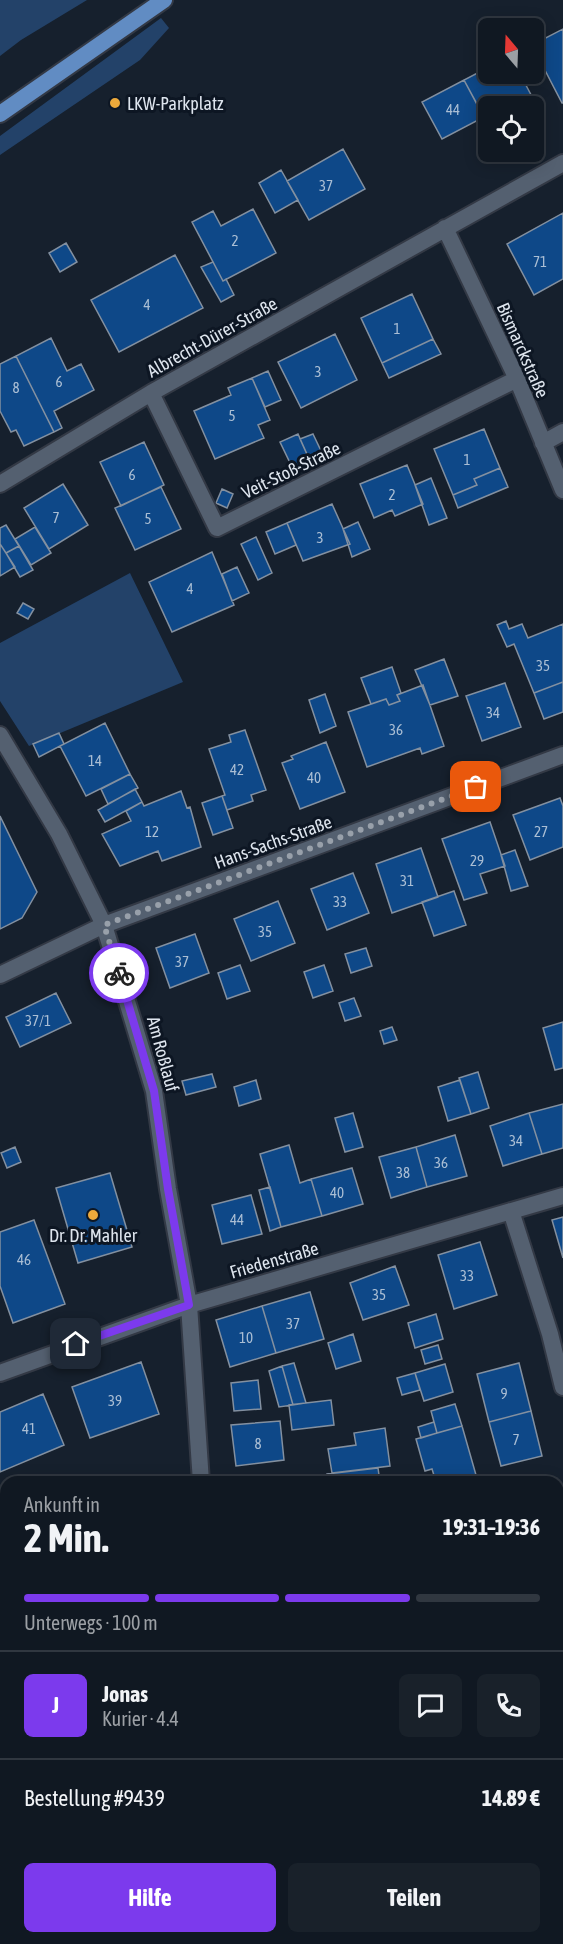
<!DOCTYPE html>
<html lang="de">
<head>
<meta charset="utf-8">
<style>
	:root { --surface:#101822; --page:#19212a; --text:#f1f3f6; --muted:#9ca0a5; --line:#303740; --accent:#7c3aed }
	body { margin:0; font-family:"Asap Condensed",sans-serif; background:var(--page); color:var(--text); height:100vh; display:flex; flex-direction:column; font-size:22px; white-space:nowrap }
	* { box-sizing:border-box; margin:0 }
	p { font-size:20px; color:var(--muted) }
	.icon { flex:none; width:33px; height:33px; fill:none; stroke:currentColor; stroke-width:2; stroke-linecap:round; stroke-linejoin:round }
	.map { position:relative; flex:1; overflow:hidden }
	.drawer { position:absolute; left:0px; top:1476px; width:564px; height:468px; display:flex; flex-direction:column; background:var(--surface); border-radius:18px 18px 0 0; box-shadow:0 3px 15px #0003,0 0 0 2px var(--line) }
	.drawer>* { flex:none }
	.needle { width:39px; rotate:341deg }
	.tools { position:absolute; left:478px; top:18px; display:grid; gap:12px }
	.tools a { display:grid; place-items:center; width:66px; height:66px; border-radius:9px; background:var(--surface); box-shadow:0 3px 15px #0003,0 0 0 2px var(--line); font-size:30px }
	.pin { position:absolute; display:grid; place-items:center; width:51px; height:51px; color:#fff; margin:-26px; border-radius:12px; box-shadow:0 3px 9px #0006 }
	.courier { position:absolute; display:grid; place-items:center; width:60px; height:60px; margin:-30px; border:4px solid #7c3aed; border-radius:50%; background:#fff; color:#222; box-shadow:0 2px 8px #0007 }
	.head em { font-style:normal; font-weight:700 }
	.head div { display:flex; flex-direction:column-reverse }
	.head { display:flex; align-items:center; justify-content:space-between; height:102px; padding:0 24px }
	h1 { font-size:39px; font-weight:700; line-height:45px }
	.bar { display:grid; grid-template-columns:repeat(4,1fr); gap:9px 6px; align-content:center; height:72px; padding:0 24px }
	.bar i { height:8px; border-radius:4px; background:var(--line) }
	.bar .current { background:var(--accent) }
	.bar p { grid-column:span 4 }
	.line { display:flex; align-items:center; gap:15px; padding:0 24px; border-top:2px solid var(--line) }
	.line div { flex:1 }
	.round { display:grid; place-items:center; flex:none; width:63px; height:63px; border-radius:9px; background:var(--page) }
	.cta { display:flex; gap:12px; margin-top:auto; padding:12px 24px }
	.cta a { flex:1; height:69px; border-radius:9px; background:var(--accent); color:#fff; font-size:24px; font-weight:700; line-height:69px; text-align:center }
	.cta a+a { background:var(--page); color:var(--text) }
	.map>svg:first-child { display:block }
</style>
</head>
<body>
<div class="map">
<svg width="563" height="1944" viewBox="0 0 563 1944">
	<rect width="100%" height="100%" fill="#16202d"/>
	<!-- green -->
	<path fill="#234269" d="M0,0H87L21,40L0,56Z
		M161,18L169,28L140,60L0,155V136Z
		M130,573L183,682L29,746L0,701V643Z"/>
	<!-- building -->
	<path fill="#0e4888" stroke="#8390a0" stroke-width="1.5" d="M563,29V103H562L534,49V44Z
		M489,67V74H520L538,108L534,110V106H489V127L464,80Z
		M464,80L484,117L442,139L422,102Z
		M343,149L365,189L309,220L287,181Z
		M281,170L298,200L275,213L259,183Z
		M253,209L276,253L223,281L192,222L213,211L221,226Z
		M563,213V279L534,295L507,244Z
		M66,243L77,262L60,272L49,253Z
		M175,255L203,308L119,352L91,300Z
		M213,262L223,281L226,279L234,295L221,302L201,267Z
		M412,294L433,339L382,363L361,318Z
		M335,334L357,380L301,408L278,362Z
		M51,338L67,371L81,364L94,390L54,411L62,428L54,432L16,356Z
		M433,339L441,354L389,378L382,363Z
		M16,356L54,432L24,446L16,430L11,432L0,411V364Z
		M268,371L281,400L265,407L252,378Z
		M252,378L270,420L258,425L264,438L215,459L194,411L231,395L228,388Z
		M484,429L500,468L474,479L477,485L453,495L434,449Z
		M298,434L310,461L293,469L280,442Z
		M313,434L323,455L310,461L300,439Z
		M144,442L164,485L121,506L100,462Z
		M407,465L423,504L395,516L392,510L374,518L360,484Z
		M500,468L508,487L458,508L453,495L477,485L474,479Z
		M431,478L447,518L429,525L415,485Z
		M63,484L88,525L49,549L24,508Z
		M161,487L181,529L135,550L115,508Z
		M222,489L233,494L227,508L216,503Z
		M332,504L350,544L303,561L287,523Z
		M358,522L370,549L352,557L343,529Z
		M287,523L296,545L275,554L266,532Z
		M6,525L19,546L6,553L0,544V528Z
		M35,527L51,553L31,565L15,539Z
		M256,537L272,573L258,580L241,544Z
		M0,544L15,567L0,576Z
		M19,546L33,570L20,577L6,553Z
		M212,552L234,605L172,632L149,582Z
		M237,567L249,593L232,601L222,574Z
		M23,603L34,609L28,619L17,613Z
		M506,621L509,629L522,624L528,638L563,624V682L534,693L514,644L507,647L497,625Z
		M444,659L458,696L430,705L415,670Z
		M392,667L401,693L397,695L400,701L389,705L386,699L371,704L361,678Z
		M563,682V712L544,719L534,693Z
		M505,683L521,727L482,741L466,696Z
		M423,685L444,746L422,754L420,748L367,767L348,712L386,699L389,705L400,701L397,695Z
		M325,694L336,726L320,733L309,700Z
		M105,723L130,774L86,796L60,746Z
		M245,730L266,790L251,795L253,801L227,810L222,796L225,795L209,749L231,742L229,735Z
		M59,733L64,744L39,757L33,744Z
		M326,742L345,792L300,809L282,763L293,759L291,756Z
		M130,774L138,788L108,804L101,789Z
		M135,789L142,802L105,822L98,810Z
		M181,791L187,808L190,807L201,847L162,861L158,851L120,866L102,834L131,821L126,811L142,802L144,806Z
		M222,796L233,828L213,835L202,803Z
		M560,798L563,806V847L530,860L513,815Z
		M0,816L37,892L22,918L0,929Z
		M490,822L505,866L480,874L487,893L464,900L442,839Z
		M421,848L438,897L392,913L376,864Z
		M515,850L528,886L511,891L501,855Z
		M353,873L369,913L327,930L311,889Z
		M454,891L466,925L434,936L422,902Z
		M278,901L295,943L251,961L234,919Z
		M195,934L209,973L170,988L156,948Z
		M366,948L372,966L351,973L345,954Z
		M240,965L250,991L227,999L218,973Z
		M324,965L333,991L313,998L304,972Z
		M56,993L71,1023L20,1047L6,1017Z
		M354,998L361,1016L345,1021L339,1003Z
		M563,1022V1068L555,1070L543,1028Z
		M392,1027L397,1040L384,1044L380,1031Z
		M478,1072L489,1108L471,1114L459,1078Z
		M212,1074L216,1087L186,1095L182,1081Z
		M256,1080L261,1099L239,1106L234,1087Z
		M460,1080L471,1114L448,1121L438,1087Z
		M563,1104V1148L542,1154L529,1113Z
		M353,1113L363,1147L345,1152L335,1118Z
		M529,1113L542,1154L503,1166L490,1126Z
		M455,1135L467,1176L427,1187L416,1147Z
		M289,1145L300,1183L311,1179L322,1216L281,1227L260,1154Z
		M15,1147L21,1162L7,1168L1,1153Z
		M416,1147L427,1187L391,1198L379,1157Z
		M352,1168L363,1204L322,1216L311,1179Z
		M110,1173L132,1247L78,1263L56,1188Z
		M270,1187L281,1227L270,1231L259,1190Z
		M251,1195L262,1234L222,1244L212,1205Z
		M563,1217V1258L552,1220Z
		M34,1220L65,1304L13,1323L0,1286V1232Z
		M480,1242L497,1295L454,1309L438,1255Z
		M395,1266L409,1305L363,1320L350,1283Z
		M310,1292L324,1339L276,1353L262,1306Z
		M262,1306L276,1353L230,1367L216,1320Z
		M436,1314L443,1339L415,1348L408,1323Z
		M353,1334L361,1361L336,1369L328,1343Z
		M438,1345L442,1359L425,1364L421,1350Z
		M141,1362L159,1414L90,1438L72,1387Z
		M294,1363L306,1403L293,1405L282,1366Z
		M519,1363L531,1411L489,1422L477,1374Z
		M445,1364L453,1392L424,1401L415,1373Z
		M282,1366L293,1405L279,1407L269,1371Z
		M415,1373L420,1390L402,1395L397,1378Z
		M258,1380L261,1409L234,1411L231,1383Z
		M43,1394L64,1445L0,1472V1412Z
		M331,1400L334,1425L292,1430L289,1405Z
		M455,1404L462,1426L437,1433L431,1411Z
		M531,1411L542,1456L501,1466L489,1422Z
		M280,1421L284,1460L236,1466L231,1425Z
		M434,1422L437,1433L421,1438L418,1427Z
		M462,1426L478,1482H436L432,1469L425,1471L416,1439Z
		M385,1428L390,1466L332,1473L328,1449L356,1445L354,1433Z
		M378,1468L380,1482H327V1474Z
		M562,1530L563,1575L558,1576V1531Z
		M558,1596H563V1626L558,1627Z
		M563,1669V1711L558,1712V1670Z
		M6,1687V1750H0V1688Z
		M563,1811V1854L558,1855V1812Z
		M0,1860H6V1930H0Z"/>
	<g fill="none" stroke-linecap="round" stroke-linejoin="round">
		<!-- minor casing -->
		<g stroke="#333945" stroke-width="20">
			<path id="minor" d="M445,228L517,379L563,490
				M151,393L217,528L517,379
				M543,443L563,432
				M0,484L151,393L563,163
				M0,735L59,834L104,925L154,1091L168,1189L189,1305L201,1482
				M0,975L104,925L563,755
				M511,1211L550,1334L563,1387
				M0,1373L189,1305L563,1196
				M558,1750L563,1749
				M0,1819L6,1818"/>
		</g>
		<!-- primary casing -->
		<g stroke="#333945" stroke-width="20">
			<path id="primary" d="M0,114L164,0"/>
		</g>
		<!-- minor -->
		<use href="#minor" stroke="#546070" stroke-width="16"/>
		<!-- primary -->
		<use href="#primary" stroke="#618cc3" stroke-width="16"/>
	</g>
	<g fill="none" stroke-linecap="round" stroke-linejoin="round">
		<!-- done -->
		<path stroke="#98a0aa" stroke-width="6" stroke-dasharray="0 10.8" d="M119,973L104,925L476,787"/>
		<!-- route -->
		<path stroke="#7c3aed" stroke-width="8" d="M76,1344L189,1305L168,1189L154,1091L119,973"/>
	</g>
	<!-- markers -->
	<g fill="#eca93b" stroke="#0d1623" stroke-width="2">
		<circle cx="115" cy="103" r="6"/>
		<circle cx="93" cy="1215" r="6"/>
	</g>
	<g text-anchor="middle" dominant-baseline="central" stroke-width="6" stroke-linejoin="round" paint-order="stroke">
		<!-- number labels -->
		<g font-size="15" fill="#aabed4">
			<text x="453" y="109">44</text>
			<text x="326" y="185">37</text>
			<text x="235" y="240">2</text>
			<text x="540" y="261">71</text>
			<text x="147" y="304">4</text>
			<text x="397" y="328">1</text>
			<text x="318" y="371">3</text>
			<text x="59" y="381">6</text>
			<text x="16" y="387">8</text>
			<text x="232" y="415">5</text>
			<text x="467" y="459">1</text>
			<text x="132" y="474">6</text>
			<text x="392" y="494">2</text>
			<text x="56" y="517">7</text>
			<text x="148" y="518">5</text>
			<text x="320" y="537">3</text>
			<text x="190" y="588">4</text>
			<text x="543" y="665">35</text>
			<text x="493" y="712">34</text>
			<text x="396" y="729">36</text>
			<text x="95" y="760">14</text>
			<text x="237" y="769">42</text>
			<text x="314" y="777">40</text>
			<text x="152" y="831">12</text>
			<text x="541" y="831">27</text>
			<text x="477" y="860">29</text>
			<text x="407" y="880">31</text>
			<text x="340" y="901">33</text>
			<text x="265" y="931">35</text>
			<text x="182" y="961">37</text>
			<text x="38" y="1020">37/1</text>
			<text x="516" y="1140">34</text>
			<text x="441" y="1162">36</text>
			<text x="403" y="1172">38</text>
			<text x="337" y="1192">40</text>
			<text x="237" y="1219">44</text>
			<text x="24" y="1259">46</text>
			<text x="467" y="1275">33</text>
			<text x="379" y="1294">35</text>
			<text x="293" y="1323">37</text>
			<text x="246" y="1337">10</text>
			<text x="504" y="1393">9</text>
			<text x="115" y="1400">39</text>
			<text x="29" y="1428">41</text>
			<text x="516" y="1439">7</text>
			<text x="258" y="1443">8</text>
		</g>
		<!-- poi labels -->
		<g font-size="18" fill="#dee5ee" stroke="#0d1623" text-anchor="start">
			<text x="127" y="103">LKW-Parkplatz</text>
			<text x="93" y="1235" text-anchor="middle">Dr. Dr. Mahler</text>
		</g>
		<!-- street labels -->
		<g font-size="18" fill="#dee5ee" stroke="#0d1623">
			<text transform="translate(212 337) rotate(-29)">Albrecht-Dürer-Straße</text>
			<text transform="translate(523 350) rotate(66)">Bismarckstraße</text>
			<text transform="translate(291 470) rotate(-26)">Veit-Stoß-Straße</text>
			<text transform="translate(273 842) rotate(-20)">Hans-Sachs-Straße</text>
			<text transform="translate(163 1054) rotate(75)">Am Roßlauf</text>
			<text transform="translate(274 1260) rotate(-16)">Friedenstraße</text>
		</g>
	</g>
</svg>
<div class="tools">
<a><svg class="needle" viewBox="-14 -14 28 28"><path d="M0-13l5 13h-10z" fill="#e53935"/><path d="M0 13l5-13h-10z" fill="#9ca0a5"/></svg></a>
<a><svg class="icon" aria-label="locate" viewBox="0 0 24 24"><circle cx="12" cy="12" r="6"/><path d="M12 2v4M12 18v4M2 12h4M18 12h4"/></svg></a>
</div>
<div class="pin" style="left:476px;top:787px;background:#ea580c"><svg class="icon" aria-label="bag" viewBox="0 0 24 24"><path d="M5 8h14l-1 12H6zM9 8a3 3 0 0 1 6 0"/></svg></div>
<div class="pin" style="left:76px;top:1344px;background:#1f2937"><svg class="icon" aria-label="home" viewBox="0 0 24 24"><path d="M3 11l9-7 9 7M6 9v11h12V9"/></svg></div>
<div class="courier" style="left:119px;top:973px"><svg class="icon" aria-label="bike" viewBox="0 0 24 24"><circle cx="6" cy="16" r="4"/><circle cx="18" cy="16" r="4"/><path d="M6 16l4-8h5l3 8M10 8l3 8H6M13 5h3"/></svg></div>
<section class="drawer">
<div class="head"><div><h1>2 Min.</h1><p>Ankunft in</p></div><em>19:31–19:36</em></div>
<div class="bar"><i class="current"></i><i class="current"></i><i class="current"></i><i></i><p>Unterwegs · 100 m</p></div>
<div class="line" style="height:108px"><b class="round" style="background:var(--accent);color:#fff">J</b><div><b>Jonas</b><p>Kurier · 4.4</p></div><a class="round"><svg class="icon" aria-label="chat" viewBox="0 0 24 24"><path d="M4 5h16v11H9l-5 4z"/></svg></a><a class="round"><svg class="icon" aria-label="phone" viewBox="0 0 24 24"><path d="M5 4h4l2 5-3 2q2 4 5 5l2-3 5 2v4C11 20 4 13 5 4z"/></svg></a></div>
<div class="line" style="height:78px"><div>Bestellung #9439</div><b>14.89 €</b></div>
<div class="cta"><a>Hilfe</a><a>Teilen</a></div>
</section>
</div>
</body>
</html>
